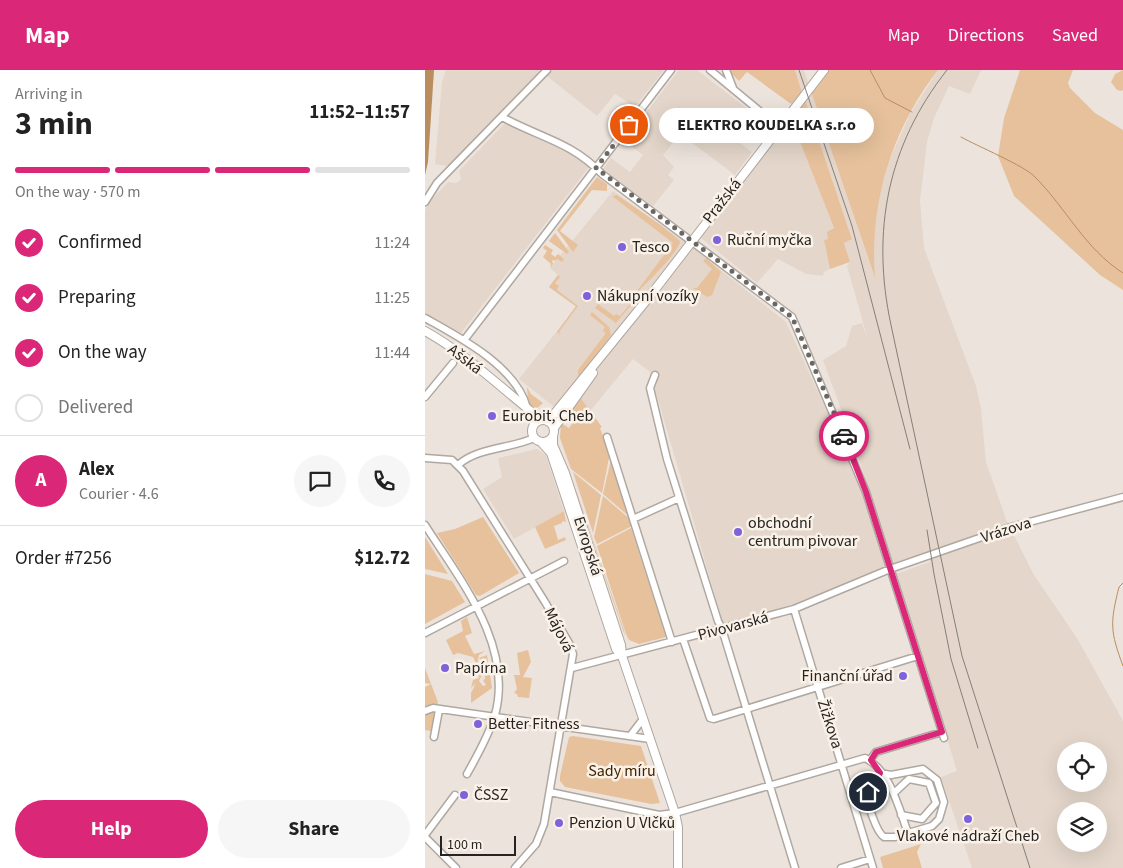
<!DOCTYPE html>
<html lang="en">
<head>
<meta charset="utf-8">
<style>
	:root { --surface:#fff; --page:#f6f6f6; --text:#222; --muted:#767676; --line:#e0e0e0; --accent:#db2777 }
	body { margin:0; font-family:"Source Sans 3",sans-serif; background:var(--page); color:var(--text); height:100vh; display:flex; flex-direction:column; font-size:19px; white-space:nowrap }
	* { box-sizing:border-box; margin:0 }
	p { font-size:16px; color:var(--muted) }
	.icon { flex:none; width:28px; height:28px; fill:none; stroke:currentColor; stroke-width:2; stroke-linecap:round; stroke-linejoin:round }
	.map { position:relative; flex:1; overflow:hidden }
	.side { display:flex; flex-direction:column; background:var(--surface); width:425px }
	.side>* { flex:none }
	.controls { position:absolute; left:632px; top:672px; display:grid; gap:10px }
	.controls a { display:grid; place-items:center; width:50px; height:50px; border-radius:50%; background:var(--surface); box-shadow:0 5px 20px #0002; font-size:25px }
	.scale { position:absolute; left:15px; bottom:12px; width:76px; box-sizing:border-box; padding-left:5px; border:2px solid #262320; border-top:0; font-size:14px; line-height:18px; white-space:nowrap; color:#262320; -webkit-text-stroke:4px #faf2e9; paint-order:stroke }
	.pin { position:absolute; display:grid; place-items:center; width:42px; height:42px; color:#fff; margin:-21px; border:2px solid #fff; border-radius:50%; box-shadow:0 1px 5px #0007 }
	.courier { position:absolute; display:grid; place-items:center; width:50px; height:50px; margin:-25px; border:4px solid #db2777; border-radius:50%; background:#fff; color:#222; box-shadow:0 1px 6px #0007 }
	.bubble { position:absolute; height:35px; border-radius:18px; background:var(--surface); box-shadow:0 5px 20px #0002; font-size:16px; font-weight:700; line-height:35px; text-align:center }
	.headline em { font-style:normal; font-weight:700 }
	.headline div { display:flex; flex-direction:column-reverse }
	.headline { display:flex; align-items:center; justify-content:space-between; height:85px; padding:0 15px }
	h1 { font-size:32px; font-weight:700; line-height:38px }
	.bar { display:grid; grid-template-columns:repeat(4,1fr); gap:8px 5px; align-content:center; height:60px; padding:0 15px }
	.bar i { height:6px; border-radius:4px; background:var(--line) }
	.bar .active { background:var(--accent) }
	.bar p { grid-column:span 4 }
	.line { display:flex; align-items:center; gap:12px; padding:0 15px; border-top:1px solid var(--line) }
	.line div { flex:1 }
	.round { display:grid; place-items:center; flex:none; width:52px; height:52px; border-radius:26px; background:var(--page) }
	ol { padding:0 15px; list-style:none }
	li { display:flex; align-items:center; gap:15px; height:55px }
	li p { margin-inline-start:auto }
	li .icon { padding:5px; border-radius:50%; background:var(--accent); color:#fff; stroke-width:4 }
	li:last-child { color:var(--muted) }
	li i { width:28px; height:28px; border:2px solid var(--line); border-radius:50% }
	.cta { display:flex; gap:10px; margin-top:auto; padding:10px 15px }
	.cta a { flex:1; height:58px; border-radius:30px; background:var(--accent); color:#fff; font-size:20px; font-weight:700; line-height:58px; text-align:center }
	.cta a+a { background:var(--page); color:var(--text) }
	header { display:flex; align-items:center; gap:30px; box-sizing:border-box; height:70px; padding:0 25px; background:var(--accent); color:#fff }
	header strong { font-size:24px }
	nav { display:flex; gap:28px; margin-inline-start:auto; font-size:18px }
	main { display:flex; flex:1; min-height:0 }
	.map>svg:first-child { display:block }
</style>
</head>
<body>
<header>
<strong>Map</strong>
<nav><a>Map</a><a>Directions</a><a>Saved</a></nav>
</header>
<main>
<section class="side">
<div class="headline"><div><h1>3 min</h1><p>Arriving in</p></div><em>11:52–11:57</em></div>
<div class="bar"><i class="active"></i><i class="active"></i><i class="active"></i><i></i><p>On the way · 570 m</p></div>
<ol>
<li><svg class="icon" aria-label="check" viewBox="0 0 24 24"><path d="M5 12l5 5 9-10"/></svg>Confirmed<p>11:24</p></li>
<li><svg class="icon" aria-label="check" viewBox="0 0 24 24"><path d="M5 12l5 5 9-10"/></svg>Preparing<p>11:25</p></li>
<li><svg class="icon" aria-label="check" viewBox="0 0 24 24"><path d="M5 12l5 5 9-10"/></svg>On the way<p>11:44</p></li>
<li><i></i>Delivered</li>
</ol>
<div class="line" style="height:90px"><b class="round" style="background:var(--accent);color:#fff">A</b><div><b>Alex</b><p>Courier · 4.6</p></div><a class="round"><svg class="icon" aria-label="chat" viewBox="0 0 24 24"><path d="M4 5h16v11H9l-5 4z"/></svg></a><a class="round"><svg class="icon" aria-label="phone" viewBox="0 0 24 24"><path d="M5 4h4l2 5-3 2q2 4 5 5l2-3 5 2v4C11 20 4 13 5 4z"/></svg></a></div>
<div class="line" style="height:65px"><div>Order #7256</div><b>$12.72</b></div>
<div class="cta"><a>Help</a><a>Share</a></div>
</section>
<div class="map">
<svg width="698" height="798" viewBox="0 0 698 798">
	<rect width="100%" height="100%" fill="#ece4dc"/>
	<!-- built -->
	<path fill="#e4d6ca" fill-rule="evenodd" d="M21,0H116L23,96L10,94L17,12Z
		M127,0H239L210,37L190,24L172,46L122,6Z
		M254,0H272L323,39L303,64L327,82L310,105L255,64L238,85L249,97L243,105L249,110L228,136L178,99L186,88L205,102L218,85L199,71Z
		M370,0H379L449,206L448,166L454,126L464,91L485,44L513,0H556L545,24L524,16L509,48L502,72L495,131L499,178L551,316L556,339L561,392L581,449L609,505L652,568L698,651V798H547L516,707L532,701L471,504L505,492V481L467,493L432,383L398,290L421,276L427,256L437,253L443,270L422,196L425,192L419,173L427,168ZM641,681H674V714H641ZM641,741H674V774H641Z
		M366,49L409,158L406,159L403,169L399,170L405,199L399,202L398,206L381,204L353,189L332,213L275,167Z
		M79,54L124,69L164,97L36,263L0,244V140L5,131L23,112L32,113L36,109L34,101Z
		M188,121L268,178L361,252L433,410L462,497L368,535L298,553L225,302L208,289L165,341L155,327L128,336L94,309L151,237L124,217L133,205L125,198Z
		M112,379L121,385L139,441L89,469L58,419L77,407L73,388Z"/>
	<!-- green -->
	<path fill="#e6c19c" d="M303,0H370L377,22L366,34L322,2L314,11Z
		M403,0H513C467,59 444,133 450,208L386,21Z
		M595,0H648L643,13L645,18L670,43L698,60V220L675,205L589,126L573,86L579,48Z
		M698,0V20L696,21L692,20L686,12L690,4Z
		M380,29L427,169L419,173L425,192L405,199L399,170L403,169L402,162L409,158L366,49Z
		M172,107L182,114V121L167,120L135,161L153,175L148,182L132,160Z
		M192,125L237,156L255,171C255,182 214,220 206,229L248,173L187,126Z
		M130,163L144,182L142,184L124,171Z
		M120,175L128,180L126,184L130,187L133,184L139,189L137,192L132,189L130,191L127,190L128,194L125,198L126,194L118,187L122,181L118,178Z
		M281,188L296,202L287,225L282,227L268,218H272L287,199L278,191Z
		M133,205L135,207L130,213L134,216L132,220L153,236L134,262L136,265L132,262L151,236L124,217Z
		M204,231L207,234L191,253L170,238L173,234L189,246L191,244L195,246L205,234Z
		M167,242L184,257L186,265L153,309V300L181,263L178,261L180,257L165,245Z
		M102,317L106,324L118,333L109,341L103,331Z
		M155,327L177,357L175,358L185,383L177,423L146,399L135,368L136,353L144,358L152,347L144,341Z
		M187,385L206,448L178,424Z
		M148,402L176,425L168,463Z
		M150,417L199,560L200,566L151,421Z
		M178,426L206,450L207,456L172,474L169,467Z
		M139,441L141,452L137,451V453L129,456L133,470L140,467L141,470L120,479L110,457Z
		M58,447L94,503L55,526L51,525L12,463L30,459Z
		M206,458L241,567L214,574L204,570L201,564L172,476Z
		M0,467L23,504L0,499Z
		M0,504L27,511L40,532L0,554Z
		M42,547L47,563L40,566L49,584L60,581L54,585L52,595L48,587L33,583L28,585L21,570L38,561L36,551Z
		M103,580L106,592L98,607L107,608L104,628L93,627L92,624L89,623L92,619L89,605H95L92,583Z
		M62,585L67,618L46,633V623L51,613L46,618L42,634L48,610L54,608L52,596L55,597L54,602L57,605L54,611L58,616L61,615L58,610L60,609L59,592L54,588Z
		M0,598L13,632L6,661L0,660V617L6,614L0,613Z
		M148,666L216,676L235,733L226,734L140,717L135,711V706L144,667Z
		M496,774L492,782L497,798H458L455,787Z"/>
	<!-- water -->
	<path fill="#ba8d5f" d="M0,0H9L3,92L0,105Z"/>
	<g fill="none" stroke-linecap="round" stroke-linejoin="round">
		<!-- stream -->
		<path stroke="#ba8d5f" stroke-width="1" d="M445,0L460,28L487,42
			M536,67C552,76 600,96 610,107C641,138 660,179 698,203
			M698,513L694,517C685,553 685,561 698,596"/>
		<!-- minor casing -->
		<g stroke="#afa8a0" stroke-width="9">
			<path id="minor" d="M285,0L354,57
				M301,0L308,18
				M77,47C113,67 147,72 177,104L367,247L441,422L519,668
				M0,132L12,113L122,0
				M0,248C34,267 91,296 102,338
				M40,269L246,0
				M230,305L225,318L242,389L293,551L297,559L370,798
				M0,327L28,293
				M182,367L247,572
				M0,388L27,390L38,401L120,532L144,573L148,584L119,754L111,774L90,798
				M33,395C53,377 85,379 109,368
				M208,449L254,428
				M0,455C35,510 89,575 70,645C64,665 52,686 42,704
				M369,539L448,798
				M0,563L139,491
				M258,569L285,648L289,649L493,586
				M147,598L369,539L465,499L586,457L698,427
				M0,641L8,638L225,669
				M205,666L218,649
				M9,667L14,640
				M445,690L451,682L517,662
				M498,699L512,710L519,732L514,749L507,756L470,767H459C452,763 441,732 443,724C445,717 452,710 455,703L466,705Z
				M125,722L234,745L250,743L440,688C465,700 474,739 483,763
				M469,723L484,709L504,713L511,733L497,749L476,745
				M0,765L30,725
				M0,767L31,798
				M416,798L445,789"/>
		</g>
		<!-- major casing -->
		<g stroke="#afa8a0" stroke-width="10">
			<path id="major" d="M0,261C43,285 78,320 117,350
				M107 361a11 11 0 1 1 22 0a11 11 0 1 1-22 0Z
				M122,351L130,343L225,226L399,0
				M129,358L168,303
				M128,366V375L140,403L196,575L197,586L250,743L253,757V798
				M117,373L126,383L191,579L197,586"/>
		</g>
		<!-- minor -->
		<use href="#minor" stroke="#fff" stroke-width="6"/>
		<!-- major -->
		<use href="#major" stroke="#fff" stroke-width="8"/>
		<!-- rail -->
		<path stroke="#847f79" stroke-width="1" d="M374,0L427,156L485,379
			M522,0C462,76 446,162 466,255L537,586L605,798
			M502,460L509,504L526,589L553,678"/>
	</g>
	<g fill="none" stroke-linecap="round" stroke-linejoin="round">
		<!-- done -->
		<path stroke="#6b6762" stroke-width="5" stroke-dasharray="0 9" d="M204,55L171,98L367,247L419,366"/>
		<!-- route -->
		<path stroke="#db2777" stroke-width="6" d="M419,366L441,422L517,662L451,682L446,690L455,703L443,722"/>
	</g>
	<!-- markers -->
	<g fill="#7e62dc" stroke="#faf2e9" stroke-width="2">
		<circle cx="292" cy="170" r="5"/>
		<circle cx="197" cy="177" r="5"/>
		<circle cx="162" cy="226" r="5"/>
		<circle cx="67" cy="346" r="5"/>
		<circle cx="313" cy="462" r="5"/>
		<circle cx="20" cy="598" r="5"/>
		<circle cx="478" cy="606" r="5"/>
		<circle cx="53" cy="654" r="5"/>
		<circle cx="39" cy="725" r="5"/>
		<circle cx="543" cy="749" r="5"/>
		<circle cx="134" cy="753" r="5"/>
	</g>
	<g text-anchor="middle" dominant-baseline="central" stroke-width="5" stroke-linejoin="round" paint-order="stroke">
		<!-- street labels -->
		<g font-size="16" fill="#262320" stroke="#faf2e9">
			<text transform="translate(297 131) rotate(-52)">Pražská</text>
			<text transform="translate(40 289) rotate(38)">Ašská</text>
			<text transform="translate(581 460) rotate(-18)">Vrázova</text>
			<text transform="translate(163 476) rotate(72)">Evropská</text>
			<text transform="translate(308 556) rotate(-15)">Pivovarská</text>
			<text transform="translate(134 560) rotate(64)">Májová</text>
			<text transform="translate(405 654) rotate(72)">Žižkova</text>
		</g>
		<!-- poi labels -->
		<g font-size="16" fill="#262320" stroke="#faf2e9" text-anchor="start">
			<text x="302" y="170">Ruční myčka</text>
			<text x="207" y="177">Tesco</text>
			<text x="172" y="226">Nákupní vozíky</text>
			<text x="77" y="346">Eurobit, Cheb</text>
			<text x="323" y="453">obchodní<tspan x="323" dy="18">centrum pivovar</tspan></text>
			<text x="30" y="598">Papírna</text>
			<text x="468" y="606" text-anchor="end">Finanční úřad</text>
			<text x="63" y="654">Better Fitness</text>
			<text x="49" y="725">ČSSZ</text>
			<text x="144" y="753">Penzion U Vlčků</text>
			<text x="543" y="766" text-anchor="middle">Vlakové nádraží Cheb</text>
		</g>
		<!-- park labels -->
		<g font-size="16" fill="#422400" stroke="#faf2e9">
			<text x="197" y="701">Sady míru</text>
		</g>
	</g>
</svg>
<div class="controls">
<a><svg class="icon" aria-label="locate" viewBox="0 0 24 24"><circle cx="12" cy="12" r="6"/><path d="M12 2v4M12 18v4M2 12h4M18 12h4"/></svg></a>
<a><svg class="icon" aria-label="layers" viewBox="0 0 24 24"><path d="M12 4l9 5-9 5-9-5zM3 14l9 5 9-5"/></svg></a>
</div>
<div class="scale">100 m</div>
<div class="pin" style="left:204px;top:55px;background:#ea580c"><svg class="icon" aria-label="bag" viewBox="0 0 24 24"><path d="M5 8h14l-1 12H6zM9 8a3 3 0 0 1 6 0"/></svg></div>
<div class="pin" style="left:443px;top:722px;background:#1f2937"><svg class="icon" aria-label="home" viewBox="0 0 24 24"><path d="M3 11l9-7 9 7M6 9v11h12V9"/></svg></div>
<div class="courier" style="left:419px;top:366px"><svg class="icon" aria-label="car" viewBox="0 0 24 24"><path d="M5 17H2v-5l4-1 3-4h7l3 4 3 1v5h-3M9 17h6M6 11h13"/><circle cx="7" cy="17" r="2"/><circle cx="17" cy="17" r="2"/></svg></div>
<div class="bubble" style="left:234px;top:38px;width:215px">ELEKTRO KOUDELKA s.r.o</div>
</div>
</main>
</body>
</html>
